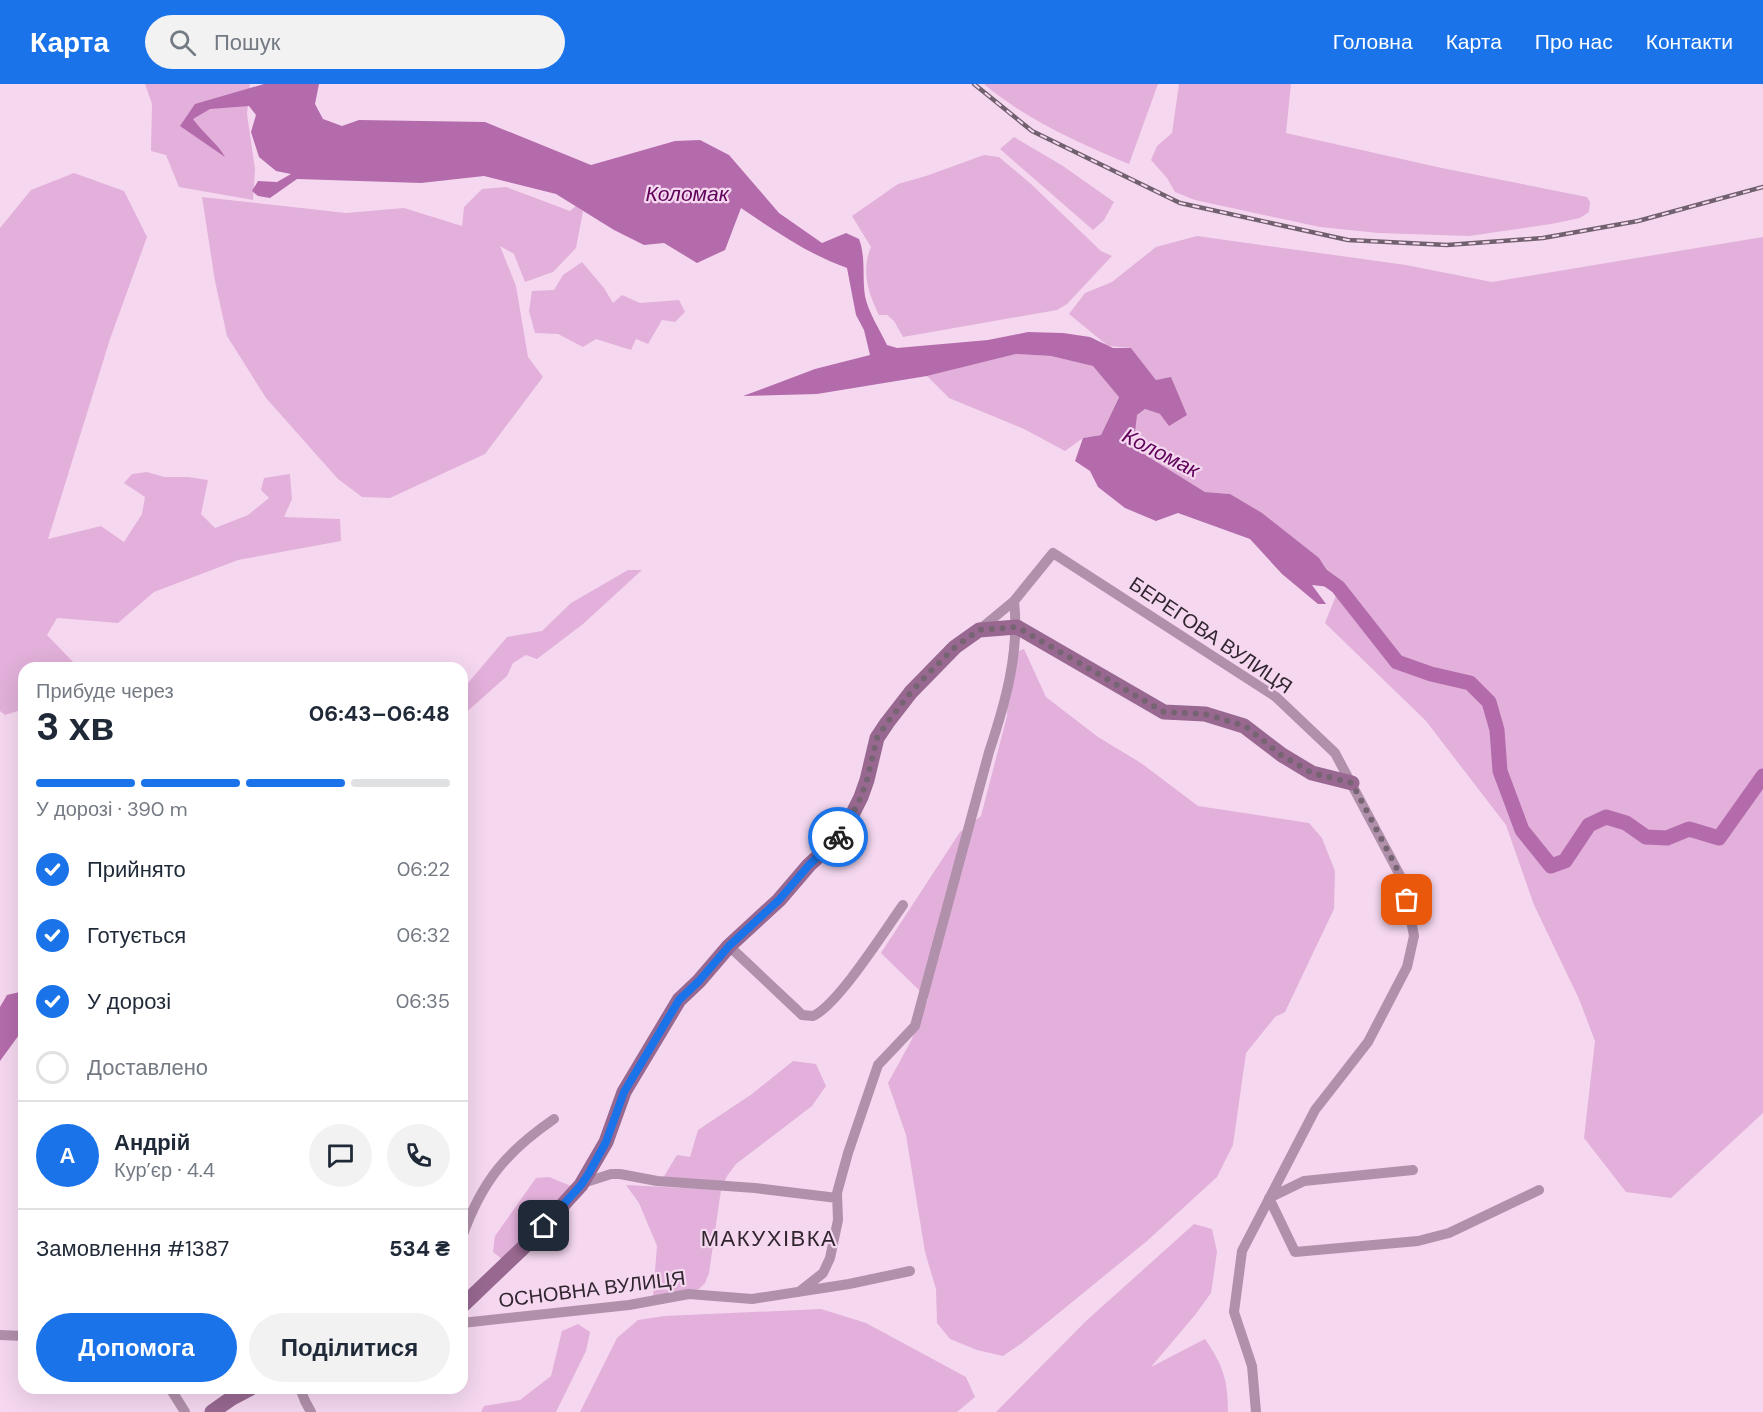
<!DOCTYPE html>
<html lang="uk">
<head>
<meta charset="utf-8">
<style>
	:root { --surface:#fff; --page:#f2f2f3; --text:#1f2937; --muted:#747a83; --line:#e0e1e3; --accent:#1a73e8 }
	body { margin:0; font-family:"DM Sans",sans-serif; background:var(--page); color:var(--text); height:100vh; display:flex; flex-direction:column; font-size:22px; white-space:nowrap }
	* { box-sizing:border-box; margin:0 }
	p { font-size:20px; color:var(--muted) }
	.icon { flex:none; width:33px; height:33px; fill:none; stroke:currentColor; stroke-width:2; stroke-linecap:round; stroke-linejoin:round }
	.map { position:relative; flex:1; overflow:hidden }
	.details { position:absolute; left:18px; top:578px; width:450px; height:732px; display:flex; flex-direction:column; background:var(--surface); border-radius:18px; box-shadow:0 6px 24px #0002 }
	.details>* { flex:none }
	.pin { position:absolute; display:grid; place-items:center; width:51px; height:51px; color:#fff; margin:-26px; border-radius:12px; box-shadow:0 3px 9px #0006 }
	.courier { position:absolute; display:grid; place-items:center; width:60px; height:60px; margin:-30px; border:4px solid #1a73e8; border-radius:50%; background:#fff; color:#222; box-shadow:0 2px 8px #0007 }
	.overview em { font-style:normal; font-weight:700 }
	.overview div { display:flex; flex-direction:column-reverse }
	.overview { display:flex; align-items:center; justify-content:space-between; height:102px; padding:0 18px }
	h1 { font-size:39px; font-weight:700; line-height:45px }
	.bar { display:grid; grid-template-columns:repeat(4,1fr); gap:9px 6px; align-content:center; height:72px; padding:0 18px }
	.bar i { height:8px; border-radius:4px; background:var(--line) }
	.bar .selected { background:var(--accent) }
	.bar p { grid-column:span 4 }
	.line { display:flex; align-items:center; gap:15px; padding:0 18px; border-top:2px solid var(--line) }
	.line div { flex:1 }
	.round { display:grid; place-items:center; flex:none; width:63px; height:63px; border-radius:32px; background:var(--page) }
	ol { padding:0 18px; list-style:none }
	li { display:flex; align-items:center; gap:18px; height:66px }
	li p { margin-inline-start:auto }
	li .icon { padding:6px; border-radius:50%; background:var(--accent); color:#fff; stroke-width:4 }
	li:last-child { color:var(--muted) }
	li i { width:33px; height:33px; border:3px solid var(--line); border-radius:50% }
	.action { display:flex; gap:12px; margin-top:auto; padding:12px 18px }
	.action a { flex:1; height:69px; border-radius:36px; background:var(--accent); color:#fff; font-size:24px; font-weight:700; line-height:69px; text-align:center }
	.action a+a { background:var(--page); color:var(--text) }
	header { display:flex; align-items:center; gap:36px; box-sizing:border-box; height:84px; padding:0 30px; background:var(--accent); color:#fff }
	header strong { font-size:28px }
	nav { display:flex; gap:33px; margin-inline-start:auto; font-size:21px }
	.search { width:420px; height:54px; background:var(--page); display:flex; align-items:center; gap:15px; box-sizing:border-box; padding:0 21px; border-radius:33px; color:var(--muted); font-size:22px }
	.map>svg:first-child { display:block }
</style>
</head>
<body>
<header>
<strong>Карта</strong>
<div class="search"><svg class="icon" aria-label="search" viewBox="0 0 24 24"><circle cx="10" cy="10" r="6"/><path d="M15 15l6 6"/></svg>Пошук</div>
<nav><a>Головна</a><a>Карта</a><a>Про нас</a><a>Контакти</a></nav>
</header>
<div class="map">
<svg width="1763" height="1328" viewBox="0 0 1763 1328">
	<rect width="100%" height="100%" fill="#f5d8f0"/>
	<!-- green -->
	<path fill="#e2b0da" d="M145,0H250L247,30L255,85L253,116L179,103L166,71L151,67L152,20Z
		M984,0H1158L1129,80C1079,59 1025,35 984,0Z
		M1179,0H1291L1286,49L1437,83L1587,113L1590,118L1589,128L1580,134L1551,140L1469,152L1378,149L1320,143L1195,116L1175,108L1167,94L1151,76L1157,62L1172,49Z
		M1014,53L1063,82L1114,118L1104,136L1093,146L1000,65Z
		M984,71L999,73L1031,100L1101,167L1112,172L1067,220L1057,226L903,253L894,237L887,231H879C868,209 861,187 871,163L852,132L898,100L926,92Z
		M74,89L124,107L147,153L110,255L48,455L101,442L124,458L142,430L145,413L124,399L132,390L147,388L164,393H188L208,396L201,430L215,444L248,431L269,414L261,406L264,394L290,390L292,415L284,433L340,435L341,457L238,476L154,508L118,539L57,534L47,551L78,583L24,584V625L5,631L0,627V144L31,106Z
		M506,103L570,127L576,122L583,127L576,164L553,188L525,198L514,170L500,162L516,202L528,273L543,293L485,370L390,414L362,413L338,395L266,314L227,252L215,197L202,113L346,129L404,124L462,142L464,123L482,105Z
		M1197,152L1406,181L1492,198L1763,153V1029L1671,1114L1626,1108L1584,1054L1595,957L1579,915L1534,821L1506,741L1426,637L1325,539L1339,504L1322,478L1230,410L1205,408L1123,357L1137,331L1145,325L1160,330L1186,331L1171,294L1156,296L1131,264L1108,262L1069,230L1085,209L1112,198L1156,163Z
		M582,178L604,204L613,219L622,211L640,219L679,216L685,228L675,238L662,236L648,260L636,255L631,266L596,255L583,263L558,250L535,249L529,227L532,207L554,206L563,191Z
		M1016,270L1051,272L1094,282L1119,312L1101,351L1083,354L1065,367L1024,345L949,314L927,292Z
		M628,486H642L583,540L537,575L526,571L513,579L507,592L462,632V606L507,553L542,547L571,519Z
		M1024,565L1046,613L1098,653L1141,679L1198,722L1309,739L1322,754L1335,787L1334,825L1285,928L1275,933L1246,969L1233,1061L1217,1093L1147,1157L1022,1259L1003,1272L977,1266L950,1255L937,1239L936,1205L925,1168L906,1051L888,999L911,957L928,915L881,869L960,748L981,732L1007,632L1008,571Z
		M793,977L816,980L826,1002L812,1022L736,1080L727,1092L724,1099L663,1094L677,1071L690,1073L698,1046L752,1010Z
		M549,1093L571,1102L503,1176L493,1168L495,1152L536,1094Z
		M626,1101L721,1106L709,1189L705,1199L699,1205L653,1212L657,1162L639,1119Z
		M1194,1140L1212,1145L1217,1168L1211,1209L1195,1231L1151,1283L1205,1255C1223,1281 1228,1296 1228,1328H996L1086,1237Z
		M821,1225L866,1239L966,1293L975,1313L957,1328H580L617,1254L638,1236L664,1232Z
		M578,1240L590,1248L586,1267L556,1328H481L484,1322L520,1316L551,1292L562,1247Z"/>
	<!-- water -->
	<path fill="#b46bab" d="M264,0H319L315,20L323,35L342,42L359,36L485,38L591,81L675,57L700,56L729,71L779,129L822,159L846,149L859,155C866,173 862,193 865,212C868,228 880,246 887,261L897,264L988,256L1028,248L1063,249L1090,253L1113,264H1131L1156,296L1171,293L1187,331L1169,342L1160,330L1145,325L1137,331L1135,348L1123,357L1205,408L1230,410L1262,429L1319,474L1339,504L1312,501L1326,520H1318L1282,490L1250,455L1178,429L1156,437L1125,424L1098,403L1090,387L1075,377L1083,354L1101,351L1119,313L1093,282L1051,272L1016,270L927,292L817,310L743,312L815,285L870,271L864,246L856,231L847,184C808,170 775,147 741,124L725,166L697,179L664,159L644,161L614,146L556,110L484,92L421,99L297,95L270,114L258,112L252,107L258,97L277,98L291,90L276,87L259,73L251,48L256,31L249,22L210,25L193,35C202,48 219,61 225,73L180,42L195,20Z
		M24,907V944L0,977V923L7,911Z"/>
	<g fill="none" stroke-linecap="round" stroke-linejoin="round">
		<!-- river -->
		<path stroke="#b46bab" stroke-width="15" d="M1324,493L1338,503L1397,578L1431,590L1470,599L1489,618L1497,646L1500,687L1522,746L1551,782L1565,777L1589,741L1606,733L1626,739L1646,753L1667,754L1689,745L1719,754L1763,692"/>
		<!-- street -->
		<path stroke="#b190ac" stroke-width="10" d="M979,546L1014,517L1053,469L1276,613L1335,669L1404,799L1414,852L1407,883L1368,958L1315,1026L1242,1167L1234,1228L1252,1282L1256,1328
			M729,862L798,927L802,931L813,932C838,921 885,846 903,821
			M1413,1086L1304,1097L1269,1114L1295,1168L1418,1157L1449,1149L1539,1106
			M583,1099L611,1090H620L657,1097L755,1104L837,1114
			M462,1153C482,1097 506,1068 554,1035
			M799,1208L823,1189L830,1174L838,1136L837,1109L848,1069L878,981L915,942L989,668C1005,620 1020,568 1014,517
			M462,1239L629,1221L689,1210L752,1215L849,1200L910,1187
			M0,1251L24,1252
			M170,1304L185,1328
			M300,1304L305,1317L311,1328"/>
		<!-- secondary -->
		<path stroke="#986891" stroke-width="15" d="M462,1222L528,1159L581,1101L606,1058L624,1008L679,916L699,897L729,862L779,816L809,781L834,758L848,739L861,713L867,696L877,654L887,639L911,608L955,563L979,546L1017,543L1164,628L1205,630L1244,642L1282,671L1312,689L1352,699
			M212,1328L232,1314L251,1304"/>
		<!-- rail casing -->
		<g stroke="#71606e" stroke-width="4.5">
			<path id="rail" d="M974,0L1032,47L1180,119L1348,156L1447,161L1543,154L1638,137L1763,103"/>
		</g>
		<!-- rail -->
		<use href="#rail" stroke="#f5d8f0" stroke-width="2" stroke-dasharray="7" stroke-linecap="butt"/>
	</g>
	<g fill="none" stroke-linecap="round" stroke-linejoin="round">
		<!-- done -->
		<path stroke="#766473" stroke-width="6" stroke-dasharray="0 10.8" d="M838,753L848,740L861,713L867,696L877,654L887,639L911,608L925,593L955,563L979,546L1017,543L1164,628L1205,630L1245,642L1281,671L1312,689L1352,699L1404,798L1407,816"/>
		<!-- route -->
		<path stroke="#1a73e8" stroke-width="8" d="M544,1142L581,1101L589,1089L606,1058L624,1008L679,916L699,897L729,862L779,816L809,781L838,753"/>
	</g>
	<g text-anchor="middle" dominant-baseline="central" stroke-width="4.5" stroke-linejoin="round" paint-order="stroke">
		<!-- street labels -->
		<g font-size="20" fill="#31262f" stroke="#f5d8f0">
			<text transform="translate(1211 551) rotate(34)">БЕРЕГОВА ВУЛИЦЯ</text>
			<text transform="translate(592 1205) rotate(-7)">ОСНОВНА ВУЛИЦЯ</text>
		</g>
		<!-- water labels -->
		<g font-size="21" font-style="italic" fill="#5f0059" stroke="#f5d8f0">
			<text x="687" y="110">Коломак</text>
			<text transform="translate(1161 369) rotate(27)">Коломак</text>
		</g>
		<!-- quarter labels -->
		<g font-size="22" letter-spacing="1.5" fill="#31262f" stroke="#f5d8f0">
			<text x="769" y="1154">МАКУХІВКА</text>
		</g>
	</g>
</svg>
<div class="pin" style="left:1407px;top:816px;background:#ea580c"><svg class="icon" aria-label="bag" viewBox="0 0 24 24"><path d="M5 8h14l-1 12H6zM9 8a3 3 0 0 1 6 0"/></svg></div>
<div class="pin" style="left:544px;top:1142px;background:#1f2937"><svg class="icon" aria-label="home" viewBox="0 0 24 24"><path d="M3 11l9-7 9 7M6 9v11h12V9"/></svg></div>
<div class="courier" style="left:838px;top:753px"><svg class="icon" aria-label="bike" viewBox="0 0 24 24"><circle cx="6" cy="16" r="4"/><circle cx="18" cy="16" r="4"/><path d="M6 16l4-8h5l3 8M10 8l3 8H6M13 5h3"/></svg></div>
<section class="details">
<div class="overview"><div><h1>3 хв</h1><p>Прибуде через</p></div><em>06:43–06:48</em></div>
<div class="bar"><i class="selected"></i><i class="selected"></i><i class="selected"></i><i></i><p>У дорозі · 390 m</p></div>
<ol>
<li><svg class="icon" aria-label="check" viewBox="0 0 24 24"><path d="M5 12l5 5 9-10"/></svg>Прийнято<p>06:22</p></li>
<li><svg class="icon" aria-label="check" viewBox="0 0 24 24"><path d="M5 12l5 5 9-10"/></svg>Готується<p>06:32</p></li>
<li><svg class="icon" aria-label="check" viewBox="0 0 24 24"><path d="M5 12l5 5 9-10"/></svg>У дорозі<p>06:35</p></li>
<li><i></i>Доставлено</li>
</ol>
<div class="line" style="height:108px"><b class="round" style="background:var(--accent);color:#fff">А</b><div><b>Андрій</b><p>Кур’єр · 4.4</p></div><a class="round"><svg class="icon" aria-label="chat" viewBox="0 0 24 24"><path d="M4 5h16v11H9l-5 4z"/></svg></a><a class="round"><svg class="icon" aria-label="phone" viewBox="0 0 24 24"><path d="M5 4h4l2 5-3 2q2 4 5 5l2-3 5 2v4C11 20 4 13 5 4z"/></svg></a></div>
<div class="line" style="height:78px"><div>Замовлення #1387</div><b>534 ₴</b></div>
<div class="action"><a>Допомога</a><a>Поділитися</a></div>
</section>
</div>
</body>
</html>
